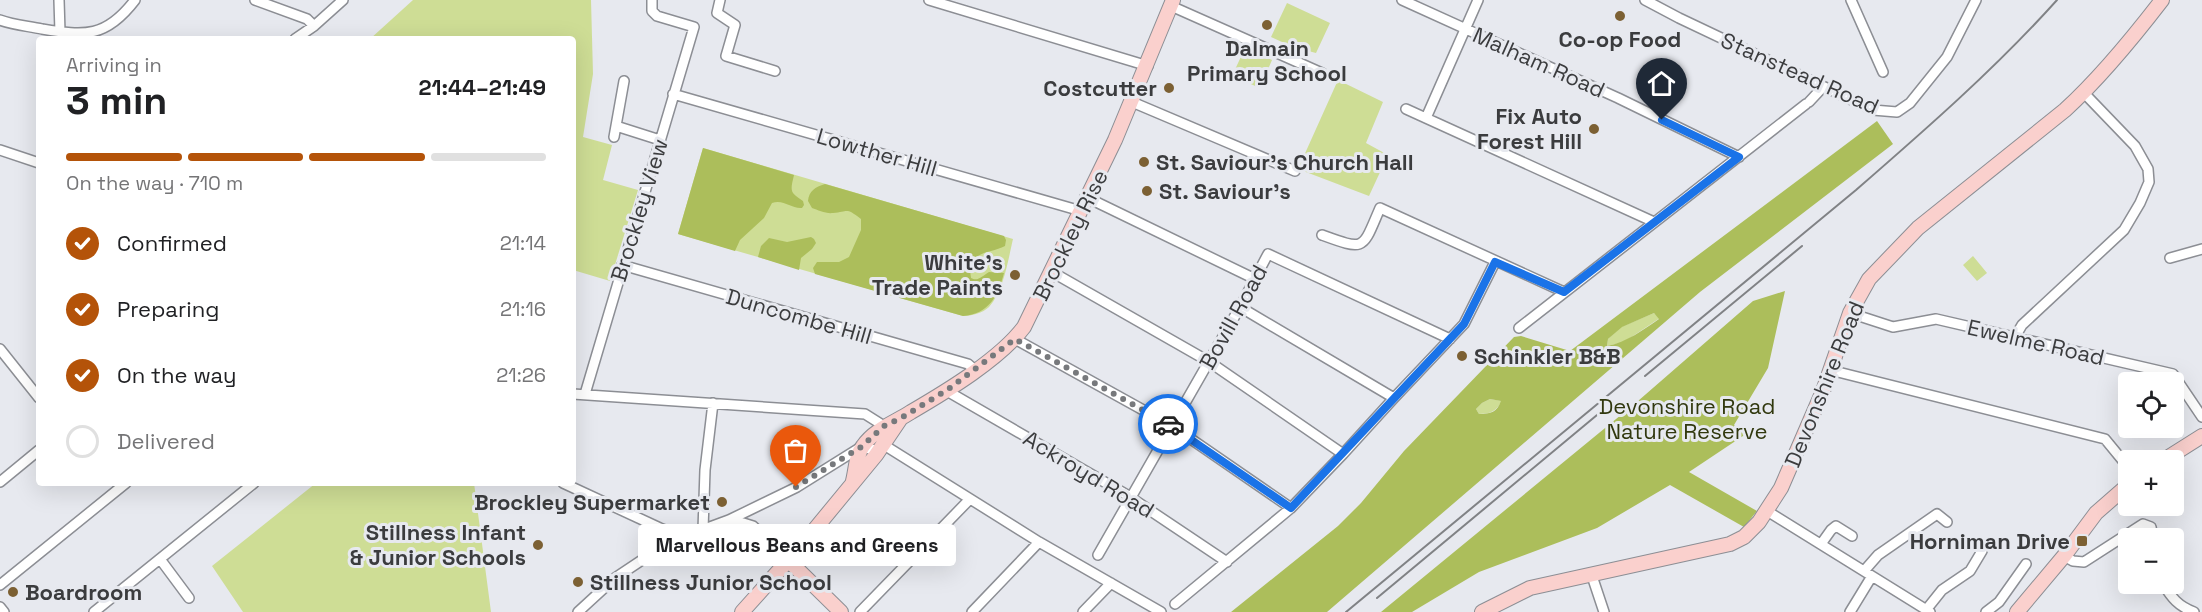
<!DOCTYPE html>
<html lang="en">
<head>
<meta charset="utf-8">
<style>
	:root { --surface:#fff; --page:#f2f2f2; --text:#202124; --muted:#757577; --line:#e0e0e0; --accent:#b45309 }
	body { margin:0; font-family:"Space Grotesk",sans-serif; background:var(--page); color:var(--text); height:100vh; display:flex; flex-direction:column; font-size:22px; white-space:nowrap }
	* { box-sizing:border-box; margin:0 }
	p { font-size:20px; color:var(--muted) }
	.icon { flex:none; width:33px; height:33px; fill:none; stroke:currentColor; stroke-width:2; stroke-linecap:round; stroke-linejoin:round }
	.map { position:relative; flex:1; overflow:hidden }
	.side { position:absolute; left:36px; top:36px; width:540px; height:450px; display:flex; flex-direction:column; background:var(--surface); border-radius:6px; box-shadow:0 6px 24px #0002 }
	.side>* { flex:none }
	.fabs { position:absolute; left:2118px; top:372px; display:grid; gap:12px }
	.fabs a { display:grid; place-items:center; width:66px; height:66px; border-radius:6px; background:var(--surface); box-shadow:0 6px 24px #0002; font-size:30px }
	.pin { position:absolute; display:grid; place-items:center; width:51px; height:51px; color:#fff; margin:-62px -26px; border-radius:50% 50% 50% 0; rotate:-45deg; box-shadow:0 0 6px #0007 }
	.pin .icon { rotate:45deg }
	.courier { position:absolute; display:grid; place-items:center; width:60px; height:60px; margin:-30px; border:4px solid #1a73e8; border-radius:50%; background:#fff; color:#222; box-shadow:0 2px 8px #0007 }
	.bubble { position:absolute; height:42px; border-radius:6px; background:var(--surface); box-shadow:0 6px 24px #0002; font-size:20px; font-weight:700; line-height:42px; text-align:center }
	.summary em { font-style:normal; font-weight:700 }
	.summary div { display:flex; flex-direction:column-reverse }
	.summary { display:flex; align-items:center; justify-content:space-between; height:102px; padding:0 30px }
	h1 { font-size:39px; font-weight:700; line-height:45px }
	.bar { display:grid; grid-template-columns:repeat(4,1fr); gap:9px 6px; align-content:center; height:72px; padding:0 30px }
	.bar i { height:8px; border-radius:4px; background:var(--line) }
	.bar .active { background:var(--accent) }
	.bar p { grid-column:span 4 }
	ol { padding:0 30px; list-style:none }
	li { display:flex; align-items:center; gap:18px; height:66px }
	li p { margin-inline-start:auto }
	li .icon { padding:6px; border-radius:50%; background:var(--accent); color:#fff; stroke-width:4 }
	li:last-child { color:var(--muted) }
	li i { width:33px; height:33px; border:3px solid var(--line); border-radius:50% }
	.map>svg:first-child { display:block }
</style>
</head>
<body>
<div class="map">
<svg width="2202" height="612" viewBox="0 0 2202 612">
	<rect width="100%" height="100%" fill="#e7e9ef"/>
	<!-- green -->
	<path fill="#cedd95" d="M413,0H591L593,74L583,137L612,145L603,180L638,190L610,281L573,270V39H370Z
		M1287,3L1330,23L1316,53L1293,47L1271,37Z
		M1245,48L1272,60L1260,88L1232,76Z
		M1338,80L1383,102L1366,143L1388,155L1369,196L1298,169Z
		M703,148L1013,239C1008,260 1004,290 989,307C983,313 971,316 963,316L678,234Z
		M1973,256L1987,273L1977,281L1963,265Z
		M1654,313L1660,318L1624,342L1607,346L1608,339L1621,327Z
		M1490,399L1502,401C1496,411 1491,414 1479,414L1476,409L1482,403Z
		M316,483H474L491,612H243L212,566Z"/>
	<!-- forest -->
	<path fill="#acbe5b" fill-rule="evenodd" d="M1877,121L1893,144L1700,292L1327,612H1231L1338,526L1361,503L1404,451L1514,337L1521,336L1570,351ZM1654,313L1659,319C1643,330 1627,342 1607,346L1608,339L1622,327ZM1490,399L1501,401C1497,412 1491,414 1479,414L1476,409L1482,403Z
		M703,148L794,175C790,192 790,192 803,201L804,205L802,208C791,209 784,199 772,203L764,218L740,240L735,251L678,234Z
		M825,184L1004,236L1006,240L1005,246C990,254 966,250 971,278C978,282 982,276 989,272L1004,273C998,296 989,314 963,316L815,274L813,268L817,262H839L849,257L861,230V219C845,207 849,212 833,213C826,214 818,210 812,208L808,201C809,191 815,187 825,184Z
		M811,237L814,239L816,243L812,249L801,258L799,270L758,257L761,246L769,238L787,242Z
		M1785,291L1768,368L1734,425L1746,434L1689,472L1757,511L1744,527L1670,485L1597,528L1479,572L1412,612H1381L1638,401L1753,301Z"/>
	<g fill="none" stroke-linecap="round" stroke-linejoin="round">
		<!-- street casing -->
		<g stroke="#8c8e94" stroke-width="12">
			<path id="street" d="M59,0L60,32
				M255,0L307,19L314,26
				M720,0L717,13L735,25L726,56L775,71
				M929,0L1148,66
				M1402,0L1618,98L1739,157
				M1645,0L1679,18L1873,110L1897,112L1910,103L1947,57L1976,0
				M1851,0L1883,72
				M1171,6L1322,73
				M0,20C13,25 28,26 42,29C85,36 106,38 135,0
				M295,39L314,26L343,0
				M673,94L1081,211
				M1132,102L1295,171
				M1809,102L1823,87
				M1406,109L1654,222
				M1426,118L1478,0
				M616,126L660,140
				M614,137L624,81
				M0,150L39,163
				M1088,198L1255,279
				M1322,235C1366,251 1362,250 1380,208L1564,292
				M2170,258L2202,249
				M622,265L968,364L975,370
				M1052,272L1208,361L1343,454
				M1240,307L1394,398
				M1850,313L1893,327L1936,319L2173,374L2202,417
				M1519,328L1806,104
				M2015,337L2022,325L2124,230L2140,203L2149,182L2148,169L2135,146L2084,93
				M1015,339L1172,426L1291,508
				M0,349L39,398
				M1830,370L2105,439L2128,467
				M947,391L1127,495L1227,562
				M573,394L865,414L884,426
				M585,394L694,27L657,16L652,11V0
				M884,445L1039,542L1161,612
				M0,482L39,450
				M563,483L660,528L683,537
				M1767,511L1930,612
				M729,523L740,522L753,526L789,561
				M703,530L705,470L713,403
				M1821,544L1831,530L1836,526L1852,536
				M1098,555L1240,307L1268,254L1450,339
				M2064,556L2073,561L2084,562L2143,524L2151,527L2153,538
				M160,559L189,598
				M1864,571L1878,555L1937,514L1947,522
				M1591,573L1604,612
				M2163,584C2172,598 2178,606 2194,612
				M0,585L126,483
				M1175,604L1291,508L1343,454L1394,398L1464,324L1495,262
				M0,607L4,612
				M1926,610L1942,590L1970,571L1982,551
				M94,612L254,483
				M578,612L615,578L654,552L676,544L683,537L729,520L797,487L861,447L875,450L876,455
				M860,612L969,500
				M972,612L1039,542
				M1083,612L1111,583
				M1850,612L1872,576
				M1986,612L1999,602L2026,564"/>
		</g>
		<!-- secondary casing -->
		<g stroke="#8c8e94" stroke-width="16">
			<path id="secondary" d="M2164,460L2202,436
				M853,481C856,469 856,455 863,446C875,429 894,423 911,412C947,391 1000,359 1024,327L1115,140L1173,0
				M789,561L841,612
				M742,612L801,546L876,455L901,418
				M1482,612L1530,588L1730,544L1744,537L1759,522L1781,488L1823,391L1850,313L1869,279L1918,228L2065,110C2101,77 2132,39 2162,0
				M2017,612L2064,556L2096,513L2128,485"/>
		</g>
		<!-- street -->
		<use href="#street" stroke="#fff" stroke-width="9"/>
		<!-- secondary -->
		<use href="#secondary" stroke="#fad0cd" stroke-width="14"/>
		<!-- rail -->
		<path stroke="#808285" stroke-width="2" d="M1645,376L1802,246
			M1377,598L1603,410
			M1346,612L1856,190C1925,130 1995,69 2057,0"/>
	</g>
	<g fill="none" stroke-linecap="round" stroke-linejoin="round">
		<!-- done -->
		<path stroke="#77797c" stroke-width="6" stroke-dasharray="0 10.8" d="M796,487L861,447L884,426L901,418L947,390L1015,339L1168,424"/>
		<!-- route -->
		<path stroke="#1a73e8" stroke-width="8" d="M1168,424L1291,508L1464,324L1495,262L1564,292L1739,157L1662,120"/>
	</g>
	<!-- markers -->
	<g fill="#7c6033" stroke="#e7e9ef" stroke-width="2">
		<circle cx="1620" cy="16" r="6"/>
		<circle cx="1267" cy="25" r="6"/>
		<circle cx="1169" cy="88" r="6"/>
		<circle cx="1594" cy="129" r="6"/>
		<circle cx="1144" cy="162" r="6"/>
		<circle cx="1147" cy="191" r="6"/>
		<circle cx="1015" cy="275" r="6"/>
		<circle cx="1462" cy="356" r="6"/>
		<circle cx="722" cy="502" r="6"/>
		<rect x="2076" y="535" width="12" height="12" rx="3"/>
		<circle cx="538" cy="545" r="6"/>
		<circle cx="578" cy="582" r="6"/>
		<circle cx="13" cy="592" r="6"/>
	</g>
	<g text-anchor="middle" dominant-baseline="central" stroke-width="6" stroke-linejoin="round" paint-order="stroke">
		<!-- poi labels -->
		<g font-size="22" font-weight="bold" fill="#3b3c3e" stroke="#e7e9ef" text-anchor="end">
			<text x="1620" y="39" text-anchor="middle">Co-op Food</text>
			<text x="1267" y="48" text-anchor="middle">Dalmain<tspan x="1267" dy="25">Primary School</tspan></text>
			<text x="1157" y="88">Costcutter</text>
			<text x="1582" y="116">Fix Auto<tspan x="1582" dy="25">Forest Hill</tspan></text>
			<text x="1156" y="162" text-anchor="start">St. Saviour's Church Hall</text>
			<text x="1159" y="191" text-anchor="start">St. Saviour's</text>
			<text x="1003" y="262">White's<tspan x="1003" dy="25">Trade Paints</tspan></text>
			<text x="1474" y="356" text-anchor="start">Schinkler B&amp;B</text>
			<text x="710" y="502">Brockley Supermarket</text>
			<text x="526" y="532">Stillness Infant<tspan x="526" dy="25">&amp; Junior Schools</tspan></text>
			<text x="2070" y="541">Horniman Drive</text>
			<text x="590" y="582" text-anchor="start">Stillness Junior School</text>
			<text x="25" y="592" text-anchor="start">Boardroom</text>
		</g>
		<!-- street labels -->
		<g font-size="22" fill="#3b3c3e" stroke="#e7e9ef">
			<text transform="translate(1539 62) rotate(24)">Malham Road</text>
			<text transform="translate(1800 73) rotate(24)">Stanstead Road</text>
			<text transform="translate(877 152) rotate(16)">Lowther Hill</text>
			<text transform="translate(639 210) rotate(-73)">Brockley View</text>
			<text transform="translate(1070 235) rotate(-64)">Brockley Rise</text>
			<text transform="translate(799 316) rotate(16)">Duncombe Hill</text>
			<text transform="translate(1233 317) rotate(-61)">Bovill Road</text>
			<text transform="translate(2036 342) rotate(13)">Ewelme Road</text>
			<text transform="translate(1824 384) rotate(-68)">Devonshire Road</text>
			<text transform="translate(1089 474) rotate(31)">Ackroyd Road</text>
		</g>
		<!-- park labels -->
		<g font-size="22" fill="#31380e" stroke="#e7e9ef">
			<text x="1687" y="406">Devonshire Road<tspan x="1687" dy="25">Nature Reserve</tspan></text>
		</g>
	</g>
</svg>
<div class="fabs">
<a><svg class="icon" aria-label="locate" viewBox="0 0 24 24"><circle cx="12" cy="12" r="6"/><path d="M12 2v4M12 18v4M2 12h4M18 12h4"/></svg></a>
<a>+</a>
<a>−</a>
</div>
<div class="pin" style="left:796px;top:487px;background:#ea580c"><svg class="icon" aria-label="bag" viewBox="0 0 24 24"><path d="M5 8h14l-1 12H6zM9 8a3 3 0 0 1 6 0"/></svg></div>
<div class="pin" style="left:1662px;top:120px;background:#1f2937"><svg class="icon" aria-label="home" viewBox="0 0 24 24"><path d="M3 11l9-7 9 7M6 9v11h12V9"/></svg></div>
<div class="courier" style="left:1168px;top:424px"><svg class="icon" aria-label="car" viewBox="0 0 24 24"><path d="M5 17H2v-5l4-1 3-4h7l3 4 3 1v5h-3M9 17h6M6 11h13"/><circle cx="7" cy="17" r="2"/><circle cx="17" cy="17" r="2"/></svg></div>
<div class="bubble" style="left:638px;top:524px;width:318px">Marvellous Beans and Greens</div>
<section class="side">
<div class="summary"><div><h1>3 min</h1><p>Arriving in</p></div><em>21:44–21:49</em></div>
<div class="bar"><i class="active"></i><i class="active"></i><i class="active"></i><i></i><p>On the way · 710 m</p></div>
<ol>
<li><svg class="icon" aria-label="check" viewBox="0 0 24 24"><path d="M5 12l5 5 9-10"/></svg>Confirmed<p>21:14</p></li>
<li><svg class="icon" aria-label="check" viewBox="0 0 24 24"><path d="M5 12l5 5 9-10"/></svg>Preparing<p>21:16</p></li>
<li><svg class="icon" aria-label="check" viewBox="0 0 24 24"><path d="M5 12l5 5 9-10"/></svg>On the way<p>21:26</p></li>
<li><i></i>Delivered</li>
</ol>
</section>
</div>
</body>
</html>
